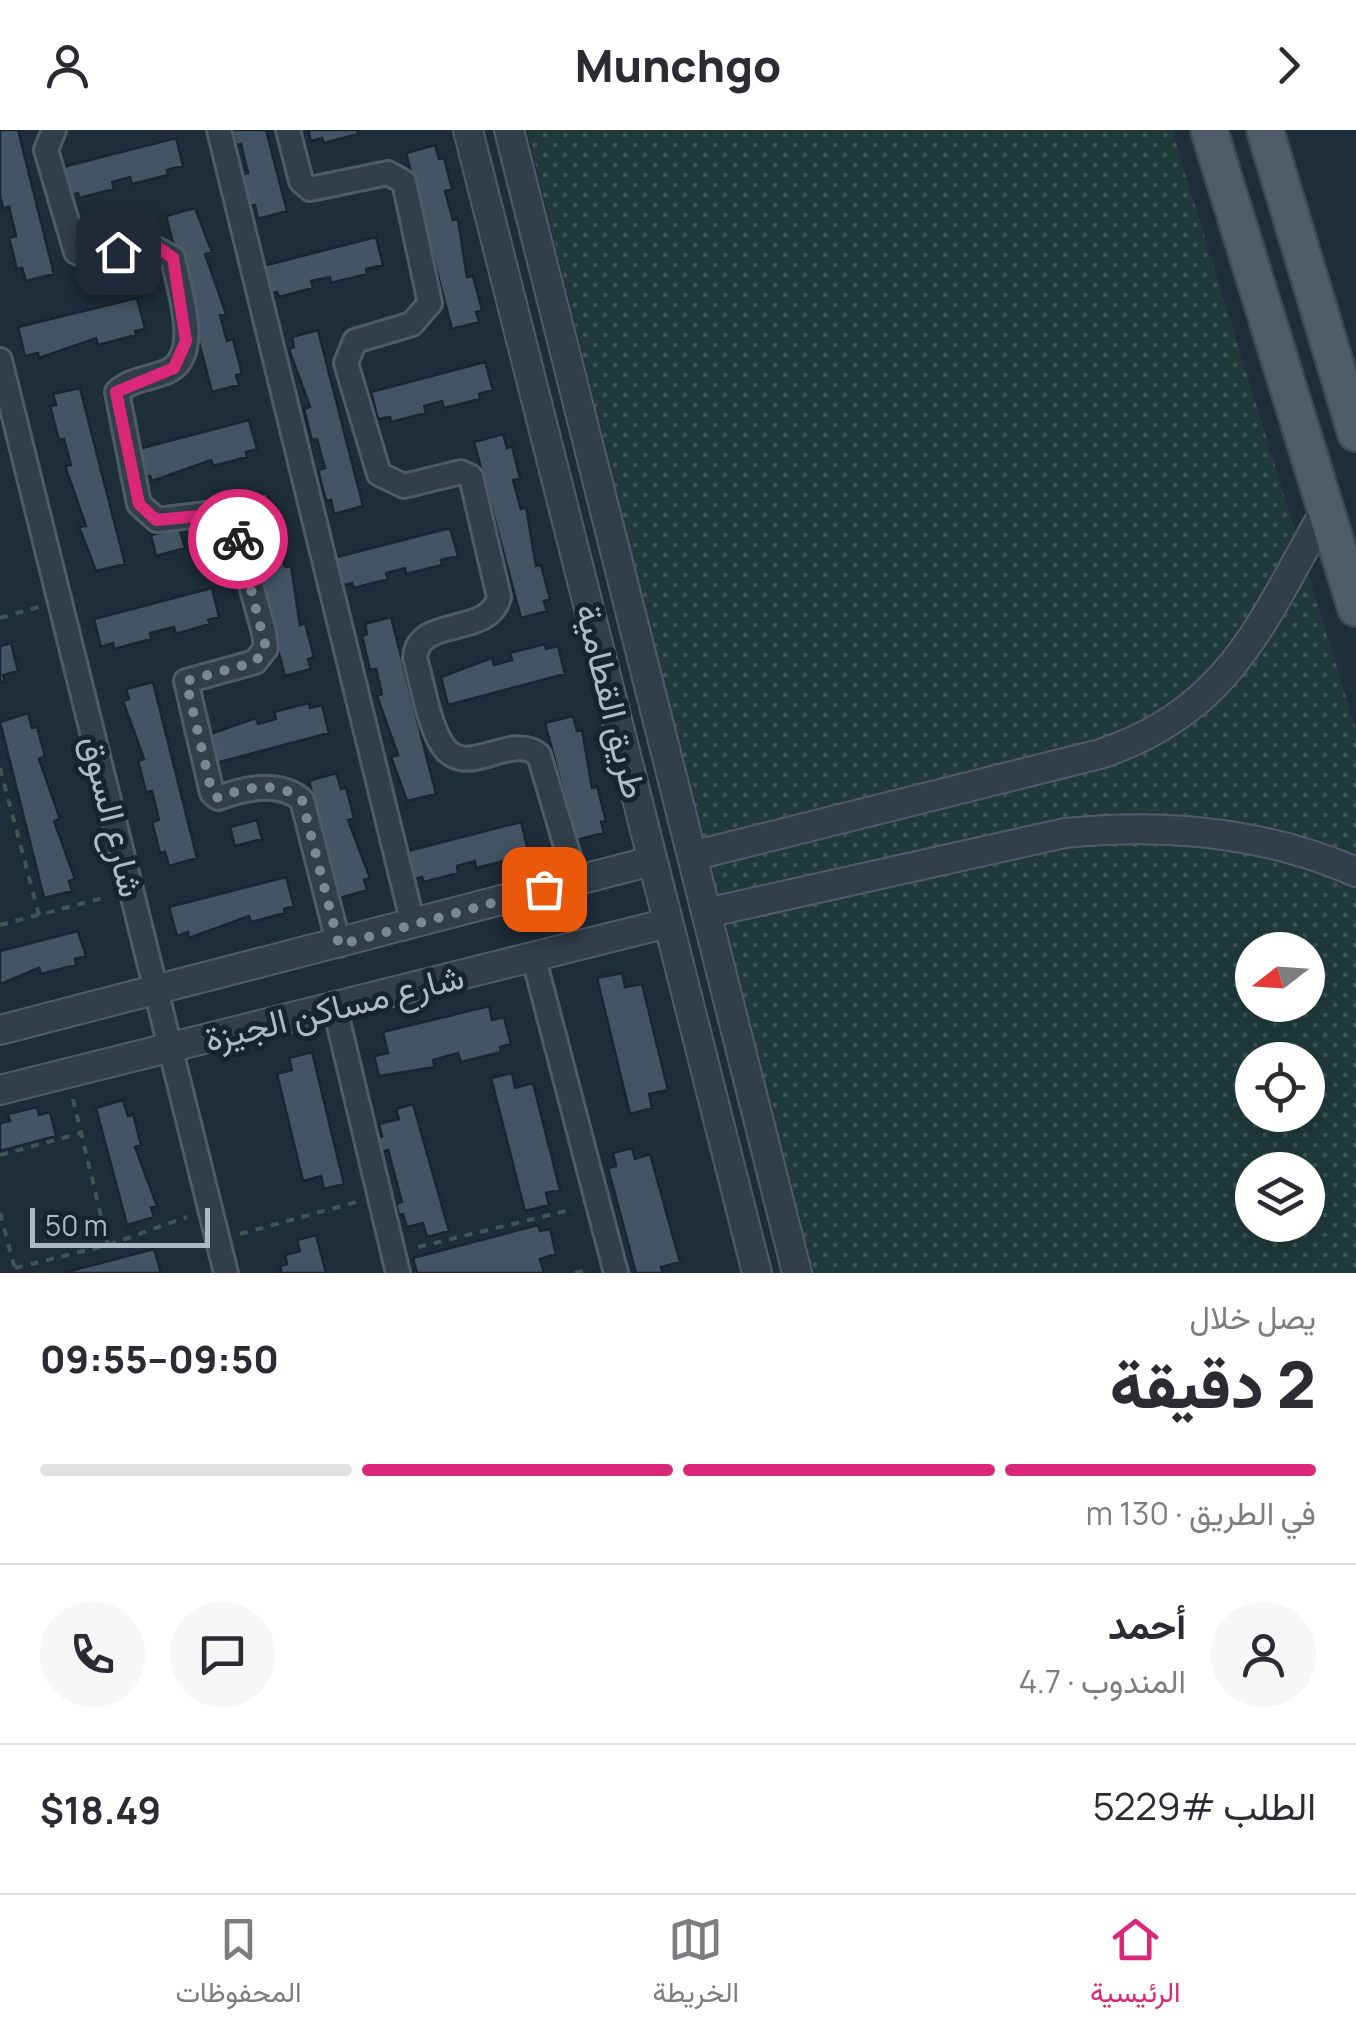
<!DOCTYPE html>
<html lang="ar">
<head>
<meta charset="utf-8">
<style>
	:root { --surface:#fff; --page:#f7f7f7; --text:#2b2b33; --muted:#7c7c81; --line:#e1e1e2; --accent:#db2777 }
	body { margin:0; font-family:Manrope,Vazirmatn,sans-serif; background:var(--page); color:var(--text); direction:rtl; height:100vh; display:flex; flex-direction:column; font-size:38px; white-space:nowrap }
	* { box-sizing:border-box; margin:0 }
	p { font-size:32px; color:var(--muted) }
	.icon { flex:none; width:55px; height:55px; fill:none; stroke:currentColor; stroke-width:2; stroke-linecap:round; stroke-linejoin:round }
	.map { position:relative; height:1143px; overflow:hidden; direction:ltr }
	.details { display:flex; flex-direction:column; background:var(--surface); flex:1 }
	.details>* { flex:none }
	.needle { width:65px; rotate:253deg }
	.fabs { position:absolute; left:1235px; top:802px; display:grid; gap:20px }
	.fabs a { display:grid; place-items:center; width:90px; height:90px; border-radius:50%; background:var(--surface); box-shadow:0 5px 25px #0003; font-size:50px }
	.scale { position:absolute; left:30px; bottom:25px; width:180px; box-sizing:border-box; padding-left:10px; border:5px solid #acb9c7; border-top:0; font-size:28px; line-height:35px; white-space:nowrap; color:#acb9c7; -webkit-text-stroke:8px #17232e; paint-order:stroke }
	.pin { position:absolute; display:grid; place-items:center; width:85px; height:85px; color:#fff; margin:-42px; border-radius:20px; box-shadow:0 5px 15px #0006 }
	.courier { position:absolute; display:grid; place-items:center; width:100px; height:100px; margin:-50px; border:8px solid #db2777; border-radius:50%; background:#fff; color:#222; box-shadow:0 2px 12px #0007 }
	.head em { font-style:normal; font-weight:800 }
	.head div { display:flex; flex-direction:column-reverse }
	.head { display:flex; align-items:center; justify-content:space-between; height:170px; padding:0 40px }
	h1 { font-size:65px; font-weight:800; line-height:75px }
	.bar { display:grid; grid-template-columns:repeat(4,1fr); gap:15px 10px; align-content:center; height:120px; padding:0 40px }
	.bar i { height:12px; border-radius:8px; background:var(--line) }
	.bar .selected { background:var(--accent) }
	.bar p { grid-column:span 4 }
	.line { display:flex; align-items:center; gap:25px; padding:0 40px; border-top:2px solid var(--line) }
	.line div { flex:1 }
	.round { display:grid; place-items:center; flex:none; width:105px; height:105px; border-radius:52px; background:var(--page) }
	header { display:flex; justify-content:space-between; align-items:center; height:130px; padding:0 40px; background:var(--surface); font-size:45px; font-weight:800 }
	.dock { display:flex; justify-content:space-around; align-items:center; height:140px; border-top:2px solid var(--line); background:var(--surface); font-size:28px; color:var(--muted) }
	.dock a { display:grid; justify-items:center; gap:5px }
	.dock .selected { color:var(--accent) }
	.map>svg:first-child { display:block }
</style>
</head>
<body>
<header><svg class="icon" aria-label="forward" viewBox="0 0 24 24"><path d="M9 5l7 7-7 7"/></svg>Munchgo<svg class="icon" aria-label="person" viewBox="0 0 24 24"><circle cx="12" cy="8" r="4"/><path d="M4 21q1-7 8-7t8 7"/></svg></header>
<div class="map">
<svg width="1356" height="1143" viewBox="0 0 1356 1143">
	<defs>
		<pattern id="grass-dots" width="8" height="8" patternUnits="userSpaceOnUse" patternTransform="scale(2.5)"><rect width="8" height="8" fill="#203a3b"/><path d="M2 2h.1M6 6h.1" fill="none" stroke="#3e5456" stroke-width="1.8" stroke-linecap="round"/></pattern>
	</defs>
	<rect width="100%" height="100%" fill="#1e2d3a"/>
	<!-- grass -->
	<path fill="url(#grass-dots)" fill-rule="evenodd" d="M527,0H1172L1356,599V1143H809ZM1252,820H1308V875H1252ZM1252,930H1308V985H1252ZM1252,1040H1308V1095H1252Z"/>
	<!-- building -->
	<path fill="#435464" stroke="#192530" stroke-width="2.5" d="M0,0H18L54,144L26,151L22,138L17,139L9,108L16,106L9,77L3,78L0,65Z
		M232,0H266L287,81L258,89L255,75L249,76L241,45L248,43L241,14L236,15Z
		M308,0H357L358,4L324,13L322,8L311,11Z
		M176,8L183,36L167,40L168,45L132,54L130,47L112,52L114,59L79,68L78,63L66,66L59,38Z
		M435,15L439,29L444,28L452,59L445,61L453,90L458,89L467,147L473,146L482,180L476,182L479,192L452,199L406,23Z
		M195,78L212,122L205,124L226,184L220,185L227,211L233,209L242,244L236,245L239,255L212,262L166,86Z
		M376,107L383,135L366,139L367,144L331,153L330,147L311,151L313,158L279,167L277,162L266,165L259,137Z
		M137,168L145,199L135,201L136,205L98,215L96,208L39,228L38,223L25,226L18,197Z
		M318,200L363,376L334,384L331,370L326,371L318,340L325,338L317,309L312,310L304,279L310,277L289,219L294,217L292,207Z
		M485,232L493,260L479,264L480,269L444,278L442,271L424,276L426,283L391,292L390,287L378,289L371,262Z
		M80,258L125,434L96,441L79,397L86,396L65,336L71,335L64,309L59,310L50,276L56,275L53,264Z
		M249,290L257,319L246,322L247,327L213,336L211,330L152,351L150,346L139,349L131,321Z
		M503,304L507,318L512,316L520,348L513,350L521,379L526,377L536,436L541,435L550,469L544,471L547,481L521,488L474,312Z
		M267,363L271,376L276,375L284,406L277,408L285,437L291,436L300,495L305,493L314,527L308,529L311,539L285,546L238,370Z
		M179,398L185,418L156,426L151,405Z
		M450,398L458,426L441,430L442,435L406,444L405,438L386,443L388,449L354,458L352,453L341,456L333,428Z
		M212,458L219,487L208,490L210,494L176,504L174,497L150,503L151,509L114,519L113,513L101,517L94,489Z
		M391,487L436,664L407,671L391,627L398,625L377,566L382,564L376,539L370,540L362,506L367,504L365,494Z
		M11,513L18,541L3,545L5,551L0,552V516Z
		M545,514L546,519L558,516L565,544L448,575L441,547L492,528L494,535L512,530L510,523Z
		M153,552L197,728L169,736L165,722L160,723L152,692L159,690L152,661L146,662L138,631L144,629L123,571L129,569L126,559Z
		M309,573L310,578L322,575L329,603L212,634L205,606L256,588L258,594L276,589L274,582Z
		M28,583L32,598L37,597L45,626L39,629L60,689L54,691L75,749L69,751L72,761L44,768L0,592Z
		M573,586L577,601L582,600L592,658L597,656L606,691L601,692L604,703L576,710L545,593Z
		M336,643L341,659L346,657L354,688L348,690L370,748L364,750L367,760L340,768L309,651Z
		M257,690L262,709L235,716L230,697Z
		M521,692L528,720L511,724L512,729L476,738L475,731L457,736L458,743L424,752L422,747L411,750L404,722Z
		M286,747L294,776L284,779L285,783L251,792L249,786L189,808L188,802L177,806L169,777Z
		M78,801L86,826L75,829L76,835L41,844L39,838L0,854V821Z
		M622,843L625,857L642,854L668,960L649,964L652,978L630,984L597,848Z
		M489,876L492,890L504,887L511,914L500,917L501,922L461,932L458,923L433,930L435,937L379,946L374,926L388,923L383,902Z
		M312,922L344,1054L324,1059L321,1046L303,1051L277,944L292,940L289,928Z
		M512,943L515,958L533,953L560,1060L546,1063L549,1075L525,1081L491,948Z
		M123,970L128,986L133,984L141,1015L135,1017L157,1076L151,1077L154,1087L127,1095L96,978Z
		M413,974L449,1101L427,1107L423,1093L407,1097L403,1084L399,1085L396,1074L402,1072L388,1020L381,1022L377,1007L382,1006L379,994L399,989L396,979Z
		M37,977L39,985L50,982L56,1006L0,1021V993L10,991L8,984Z
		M632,1018L635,1029L650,1024L680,1132L661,1137L663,1143H636L608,1038L616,1036L613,1023Z
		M538,1095L540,1101L550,1099L556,1124L540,1129L544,1143H417L413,1128Z
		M316,1105L326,1143H282L280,1136L287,1134L285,1125L300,1121L297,1110Z
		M154,1119L161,1143H63Z"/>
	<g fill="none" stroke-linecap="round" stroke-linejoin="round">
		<!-- minor casing -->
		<g stroke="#4f5c68" stroke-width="28">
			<path id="minor" d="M54,0L46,20L76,122L93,129L149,115L173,128C178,157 203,225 168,241C151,249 130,249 117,262L139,374L157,390L207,384L227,387L236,400L264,503L266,518L255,532L186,551L212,663L218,668C245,658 279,650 302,670L339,815
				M219,0L413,794
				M288,0L301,51L310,59L388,43L404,52L430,173L412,194L355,211L346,233L379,344L404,356L461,342L471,347L499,467C489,508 418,485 415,528C423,555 427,587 440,611C463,655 509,600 539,625L576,750
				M0,230L226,1143
				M534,829L616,1143
				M334,874L398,1143"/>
		</g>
		<!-- tertiary casing -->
		<g stroke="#4f5c68" stroke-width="32">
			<path id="tertiary" d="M468,0L757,1143
				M509,0L797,1143
				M692,726L1100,624C1233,580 1263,488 1328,376
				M706,783L1065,703C1163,693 1264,702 1356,742
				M0,900L652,731
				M0,960L668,793"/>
		</g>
		<!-- primary casing -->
		<g stroke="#3e4a56" stroke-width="40">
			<path id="primary" d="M1209,0L1356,478
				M1265,0L1356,303"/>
		</g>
		<!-- path -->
		<path stroke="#3d5757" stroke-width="4" stroke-dasharray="8 8" stroke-linecap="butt" d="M0,488L39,477
			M0,638L39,785
			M0,795L107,767
			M73,969L108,1115
			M0,1025L81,1003
			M0,1083L16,1143
			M240,1104L356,1072
			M418,1117L574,1079
			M15,1138L108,1115L187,1087
			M575,1143L589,1139"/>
		<!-- minor -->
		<use href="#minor" stroke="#323e4a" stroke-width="22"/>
		<!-- tertiary -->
		<use href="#tertiary" stroke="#323e4a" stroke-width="28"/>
		<!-- primary -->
		<use href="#primary" stroke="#4f5d6a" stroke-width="35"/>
	</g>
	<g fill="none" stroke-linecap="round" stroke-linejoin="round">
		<!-- done -->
		<path stroke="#7a8896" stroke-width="10" stroke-dasharray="0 18" d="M238,409L266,518L255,532L186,551L212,663L218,668C244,657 279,650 302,670L339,815L544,759"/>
		<!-- route -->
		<path stroke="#db2777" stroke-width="12" d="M118,122L156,116L173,128L186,211L174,238L116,262L139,374L156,390L221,384L232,392L238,409"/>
	</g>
	<g text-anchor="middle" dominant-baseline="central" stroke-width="10" stroke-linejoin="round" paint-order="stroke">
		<!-- street labels -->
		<g font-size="35" fill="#acb9c7" stroke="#17232e">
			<text transform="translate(612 571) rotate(76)">طريق القطامية</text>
			<text transform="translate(113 686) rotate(76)">شارع السوق</text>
			<text transform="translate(334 877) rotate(-14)">شارع مساكن الجيزة</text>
		</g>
	</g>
</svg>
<div class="fabs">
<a><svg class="needle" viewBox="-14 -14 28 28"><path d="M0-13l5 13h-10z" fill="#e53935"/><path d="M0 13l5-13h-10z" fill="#7c7c81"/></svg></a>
<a><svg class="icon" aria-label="locate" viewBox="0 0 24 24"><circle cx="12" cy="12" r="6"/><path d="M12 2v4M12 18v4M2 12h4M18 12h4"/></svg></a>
<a><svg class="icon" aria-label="layers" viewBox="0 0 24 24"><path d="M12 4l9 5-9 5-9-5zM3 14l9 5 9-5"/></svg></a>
</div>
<div class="scale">50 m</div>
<div class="pin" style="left:544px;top:759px;background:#ea580c"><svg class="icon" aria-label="bag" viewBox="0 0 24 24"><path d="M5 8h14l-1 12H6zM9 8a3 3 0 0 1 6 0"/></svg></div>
<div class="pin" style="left:118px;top:122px;background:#1f2937"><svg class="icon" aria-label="home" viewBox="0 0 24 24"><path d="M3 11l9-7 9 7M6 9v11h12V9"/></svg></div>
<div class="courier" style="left:238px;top:409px"><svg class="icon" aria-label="bike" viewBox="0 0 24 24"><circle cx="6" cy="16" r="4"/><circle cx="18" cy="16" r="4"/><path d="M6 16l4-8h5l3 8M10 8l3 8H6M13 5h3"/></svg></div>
</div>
<section class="details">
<div class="head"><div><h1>2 دقيقة</h1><p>يصل خلال</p></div><em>09:50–09:55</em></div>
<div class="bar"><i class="selected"></i><i class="selected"></i><i class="selected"></i><i></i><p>في الطريق · 130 m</p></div>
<div class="line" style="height:180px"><a class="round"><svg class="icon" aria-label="person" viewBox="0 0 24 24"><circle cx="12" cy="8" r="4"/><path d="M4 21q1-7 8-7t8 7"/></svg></a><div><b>أحمد</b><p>المندوب · 4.7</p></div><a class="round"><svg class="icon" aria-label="chat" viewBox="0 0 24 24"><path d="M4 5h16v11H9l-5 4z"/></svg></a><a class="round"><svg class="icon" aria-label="phone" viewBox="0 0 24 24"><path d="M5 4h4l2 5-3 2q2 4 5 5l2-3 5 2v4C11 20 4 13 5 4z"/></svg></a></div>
<div class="line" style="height:130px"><div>الطلب #5229</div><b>$18.49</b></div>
</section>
<nav class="dock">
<a class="selected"><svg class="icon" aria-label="home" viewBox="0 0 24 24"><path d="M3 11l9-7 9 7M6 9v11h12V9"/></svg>الرئيسية</a>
<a><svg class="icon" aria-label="map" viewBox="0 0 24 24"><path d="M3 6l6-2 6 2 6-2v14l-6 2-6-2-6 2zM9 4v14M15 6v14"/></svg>الخريطة</a>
<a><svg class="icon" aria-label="saved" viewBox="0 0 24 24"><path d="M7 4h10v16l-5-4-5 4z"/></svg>المحفوظات</a>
</nav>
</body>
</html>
